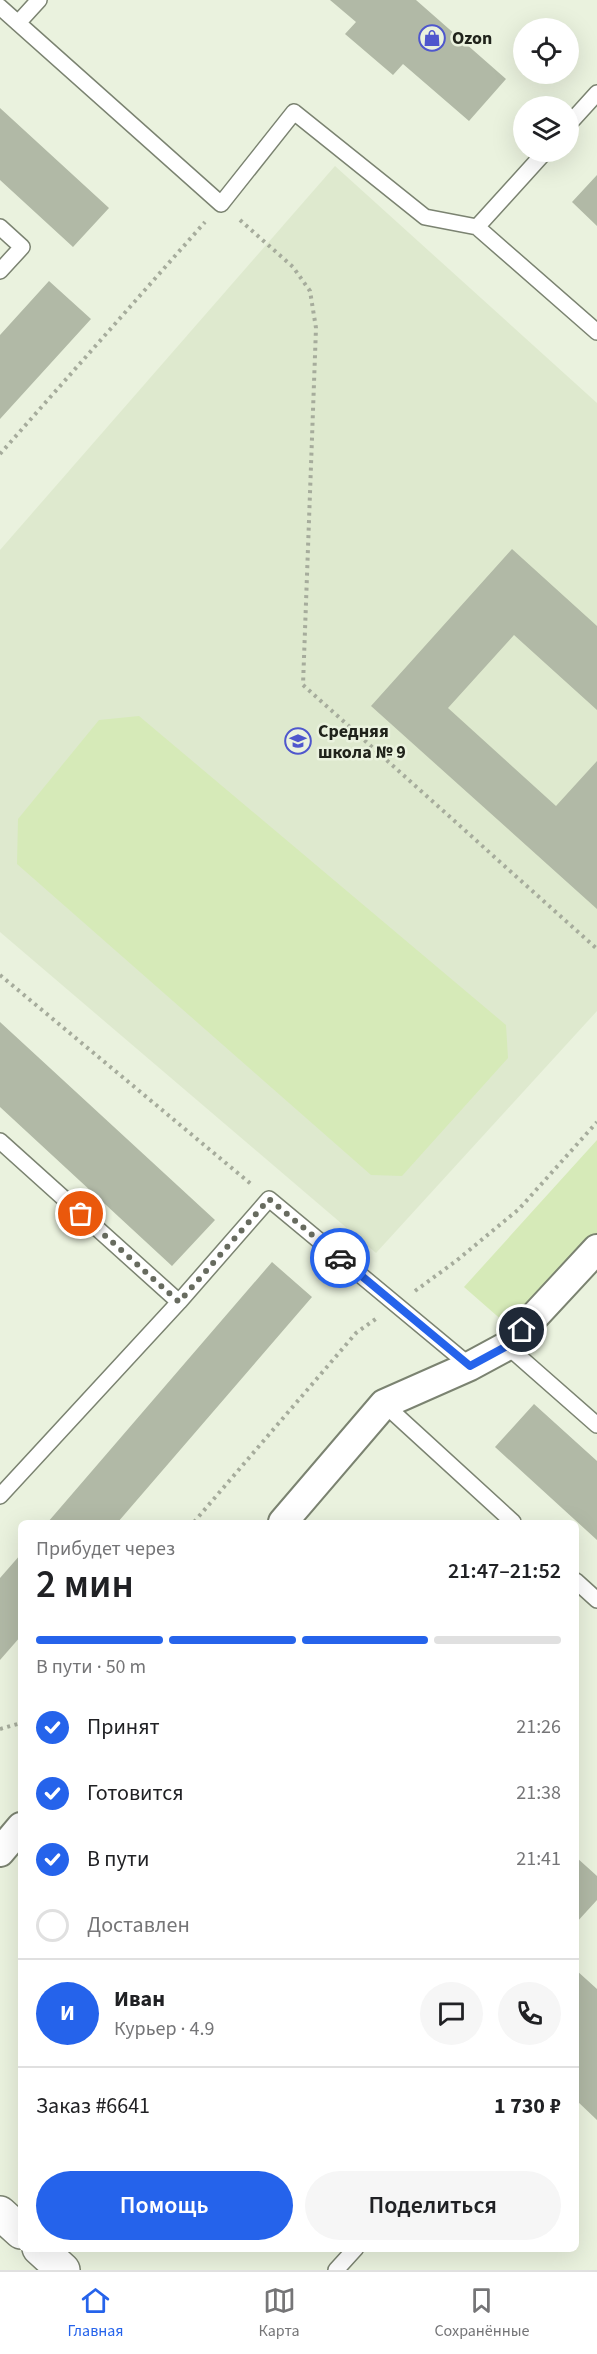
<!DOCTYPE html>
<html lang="ru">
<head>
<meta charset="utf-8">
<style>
	:root { --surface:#fff; --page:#f6f6f6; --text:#202124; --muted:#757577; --line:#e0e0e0; --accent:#2563eb }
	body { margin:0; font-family:"Source Sans 3",sans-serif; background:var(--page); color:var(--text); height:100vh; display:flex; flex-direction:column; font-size:22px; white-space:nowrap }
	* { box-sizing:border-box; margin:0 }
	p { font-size:20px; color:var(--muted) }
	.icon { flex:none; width:33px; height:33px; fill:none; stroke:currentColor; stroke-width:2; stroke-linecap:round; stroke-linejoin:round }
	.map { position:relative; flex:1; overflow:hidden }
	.drawer { position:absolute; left:18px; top:1520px; width:561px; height:732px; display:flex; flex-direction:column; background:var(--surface); border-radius:9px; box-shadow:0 6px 24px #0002 }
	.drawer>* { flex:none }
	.tools { position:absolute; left:513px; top:18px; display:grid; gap:12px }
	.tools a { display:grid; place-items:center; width:66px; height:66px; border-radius:50%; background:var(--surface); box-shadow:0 6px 24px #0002; font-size:30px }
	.pin { position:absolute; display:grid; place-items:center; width:51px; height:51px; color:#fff; margin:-26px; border:3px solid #fff; border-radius:50%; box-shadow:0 2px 6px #0007 }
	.courier { position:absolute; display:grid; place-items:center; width:60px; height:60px; margin:-30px; border:4px solid #2563eb; border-radius:50%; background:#fff; color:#222; box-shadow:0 2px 8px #0007 }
	.summary em { font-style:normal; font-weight:600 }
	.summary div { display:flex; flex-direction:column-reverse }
	.summary { display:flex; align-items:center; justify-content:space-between; height:102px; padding:0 18px }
	h1 { font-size:39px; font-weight:600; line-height:45px }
	.bar { display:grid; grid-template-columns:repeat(4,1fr); gap:9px 6px; align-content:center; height:72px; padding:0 18px }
	.bar i { height:8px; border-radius:4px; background:var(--line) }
	.bar .active { background:var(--accent) }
	.bar p { grid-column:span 4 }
	.line { display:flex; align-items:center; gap:15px; padding:0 18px; border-top:2px solid var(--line) }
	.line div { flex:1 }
	.round { display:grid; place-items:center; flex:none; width:63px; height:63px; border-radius:32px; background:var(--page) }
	ol { padding:0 18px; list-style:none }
	li { display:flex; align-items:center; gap:18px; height:66px }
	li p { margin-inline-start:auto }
	li .icon { padding:6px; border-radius:50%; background:var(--accent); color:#fff; stroke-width:4 }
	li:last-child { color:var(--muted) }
	li i { width:33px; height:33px; border:3px solid var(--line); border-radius:50% }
	.button { display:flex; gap:12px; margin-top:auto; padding:12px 18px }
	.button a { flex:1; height:69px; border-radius:36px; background:var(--accent); color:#fff; font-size:24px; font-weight:600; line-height:69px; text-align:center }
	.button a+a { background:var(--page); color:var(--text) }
	.menu { display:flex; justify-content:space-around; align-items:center; height:84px; border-top:2px solid var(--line); background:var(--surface); font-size:16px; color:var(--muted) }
	.menu a { display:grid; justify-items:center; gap:3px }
	.menu .active { color:var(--accent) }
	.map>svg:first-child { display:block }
</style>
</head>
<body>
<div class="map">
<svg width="597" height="2270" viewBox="0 0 597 2270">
	<rect width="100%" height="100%" fill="#eaf2de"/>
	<!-- built -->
	<path fill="#dee9ce" d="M335,166L597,403V1011L376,1253L0,932V550Z"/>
	<!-- green -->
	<path fill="#d6eab8" d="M139,716L506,1025L508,1058L402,1176L371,1175L17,864L18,819L99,720Z
		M597,1140V1233L512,1329L464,1287Z"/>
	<!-- building -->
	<path fill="#b1b9a6" d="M330,0H416L506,79L469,121L403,64L393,75L345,34L356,22Z
		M0,108L109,208L73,247L0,180Z
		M597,175V226L572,202Z
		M49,281L91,319L0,419V335Z
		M512,549L597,626V710L514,635L448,708L556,806L597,761V909L371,706Z
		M0,1022L215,1220L172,1266L0,1107Z
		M272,1262L312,1297L118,1522H48Z
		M534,1404L597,1461V1540L495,1447Z
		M21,1554V1636L0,1660V1578Z
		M576,1857L597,1876V1900L576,1923Z
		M576,1970L597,1989V2120L576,2100Z"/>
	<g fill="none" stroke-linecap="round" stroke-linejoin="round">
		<!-- service casing -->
		<g stroke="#7b8371" stroke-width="18">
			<path id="service" d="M0,7L221,204L294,112L425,217L477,227
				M18,23L39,0
				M568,125L597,93
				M545,152L477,227L597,332
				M0,227L22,247L0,271
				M0,1141L179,1302
				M507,1346L597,1425
				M384,1404L513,1522
				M0,1496L179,1302L269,1199L470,1366
				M576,1581L597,1600
				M336,2270L356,2248"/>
		</g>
		<!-- minor casing -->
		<g stroke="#7b8371" stroke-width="32">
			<path id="minor" d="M283,1522L384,1404L470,1366L507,1346L597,1249
				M0,1852L21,1827"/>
		</g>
		<!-- tertiary casing -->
		<g stroke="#7b8371" stroke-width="36">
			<path id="tertiary" d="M0,2213L21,2232
				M39,2248L63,2270"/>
		</g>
		<!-- path -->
		<path stroke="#a6ac9c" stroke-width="4" stroke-dasharray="3 4.5" stroke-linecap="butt" d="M240,220L293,267L310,291L316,328L303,685L597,949
			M0,454L205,222
			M0,975L251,1184
			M415,1291L456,1261L519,1209L597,1122
			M194,1522L356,1333L377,1318
			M0,1729L21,1723"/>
		<!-- service -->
		<use href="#service" stroke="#fff" stroke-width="15"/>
		<!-- minor -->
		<use href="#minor" stroke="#fff" stroke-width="28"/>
		<!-- tertiary -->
		<use href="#tertiary" stroke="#fff" stroke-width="33"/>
	</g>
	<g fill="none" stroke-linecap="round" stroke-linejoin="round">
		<!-- done -->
		<path stroke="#676b5f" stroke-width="6" stroke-dasharray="0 10.8" d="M81,1214L179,1302L269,1199L340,1258"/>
		<!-- route -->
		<path stroke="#2563eb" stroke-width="8" d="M340,1258L470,1366L507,1346L522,1330"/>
	</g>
	<!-- icons -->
	<defs>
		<g id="shop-ring" transform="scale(1.35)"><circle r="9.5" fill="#eaf2de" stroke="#4f57cd" stroke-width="1.5"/><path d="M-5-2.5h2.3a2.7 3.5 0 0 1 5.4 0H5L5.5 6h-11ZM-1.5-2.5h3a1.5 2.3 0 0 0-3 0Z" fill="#4f57cd"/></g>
		<g id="school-ring" transform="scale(1.35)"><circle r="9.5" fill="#eaf2de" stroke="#4f57cd" stroke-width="1.5"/><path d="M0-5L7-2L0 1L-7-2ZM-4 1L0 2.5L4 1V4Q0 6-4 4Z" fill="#4f57cd"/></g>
	</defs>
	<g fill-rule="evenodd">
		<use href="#shop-ring" x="432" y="38"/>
		<use href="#school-ring" x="298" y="741"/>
	</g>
	<g text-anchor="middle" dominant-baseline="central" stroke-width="5" stroke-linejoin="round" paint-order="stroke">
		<!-- poi labels -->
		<g font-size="18" font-weight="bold" fill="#20231b" stroke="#eaf2de" text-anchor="start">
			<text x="452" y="38">Ozon</text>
			<text x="318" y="731">Средняя<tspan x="318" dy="21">школа № 9</tspan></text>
		</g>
	</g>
</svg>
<div class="tools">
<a><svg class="icon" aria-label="locate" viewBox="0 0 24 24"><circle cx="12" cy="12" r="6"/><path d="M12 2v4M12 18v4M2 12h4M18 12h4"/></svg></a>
<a><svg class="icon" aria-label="layers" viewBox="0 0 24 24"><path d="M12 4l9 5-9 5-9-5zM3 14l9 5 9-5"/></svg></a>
</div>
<div class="pin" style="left:81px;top:1214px;background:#ea580c"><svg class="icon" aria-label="bag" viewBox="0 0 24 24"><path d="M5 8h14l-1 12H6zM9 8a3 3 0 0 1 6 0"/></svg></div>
<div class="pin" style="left:522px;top:1330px;background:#1f2937"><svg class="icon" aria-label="home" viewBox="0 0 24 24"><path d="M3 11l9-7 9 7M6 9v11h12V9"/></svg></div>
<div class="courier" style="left:340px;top:1258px"><svg class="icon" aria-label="car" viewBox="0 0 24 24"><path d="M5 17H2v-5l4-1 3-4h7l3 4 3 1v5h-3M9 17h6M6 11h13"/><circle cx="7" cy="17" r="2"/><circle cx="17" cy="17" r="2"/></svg></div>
<section class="drawer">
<div class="summary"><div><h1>2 мин</h1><p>Прибудет через</p></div><em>21:47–21:52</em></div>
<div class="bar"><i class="active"></i><i class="active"></i><i class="active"></i><i></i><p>В пути · 50 m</p></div>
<ol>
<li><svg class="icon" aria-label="check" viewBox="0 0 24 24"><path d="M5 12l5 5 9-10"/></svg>Принят<p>21:26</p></li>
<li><svg class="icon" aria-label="check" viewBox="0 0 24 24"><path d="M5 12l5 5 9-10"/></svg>Готовится<p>21:38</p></li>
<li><svg class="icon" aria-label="check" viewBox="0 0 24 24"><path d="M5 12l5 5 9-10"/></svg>В пути<p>21:41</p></li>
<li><i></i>Доставлен</li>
</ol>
<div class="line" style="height:108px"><b class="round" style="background:var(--accent);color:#fff">И</b><div><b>Иван</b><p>Курьер · 4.9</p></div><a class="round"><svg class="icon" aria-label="chat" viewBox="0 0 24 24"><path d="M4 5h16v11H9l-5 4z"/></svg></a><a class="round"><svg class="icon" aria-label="phone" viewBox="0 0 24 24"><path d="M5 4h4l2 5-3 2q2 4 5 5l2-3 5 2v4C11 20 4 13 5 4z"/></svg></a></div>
<div class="line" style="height:78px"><div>Заказ #6641</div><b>1 730 ₽</b></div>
<div class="button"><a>Помощь</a><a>Поделиться</a></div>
</section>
</div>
<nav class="menu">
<a class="active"><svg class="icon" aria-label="home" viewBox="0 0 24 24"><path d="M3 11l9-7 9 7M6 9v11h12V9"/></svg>Главная</a>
<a><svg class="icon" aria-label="map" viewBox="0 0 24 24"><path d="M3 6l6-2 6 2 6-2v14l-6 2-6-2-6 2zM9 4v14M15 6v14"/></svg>Карта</a>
<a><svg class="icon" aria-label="saved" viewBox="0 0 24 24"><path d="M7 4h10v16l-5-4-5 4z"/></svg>Сохранённые</a>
</nav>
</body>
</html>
